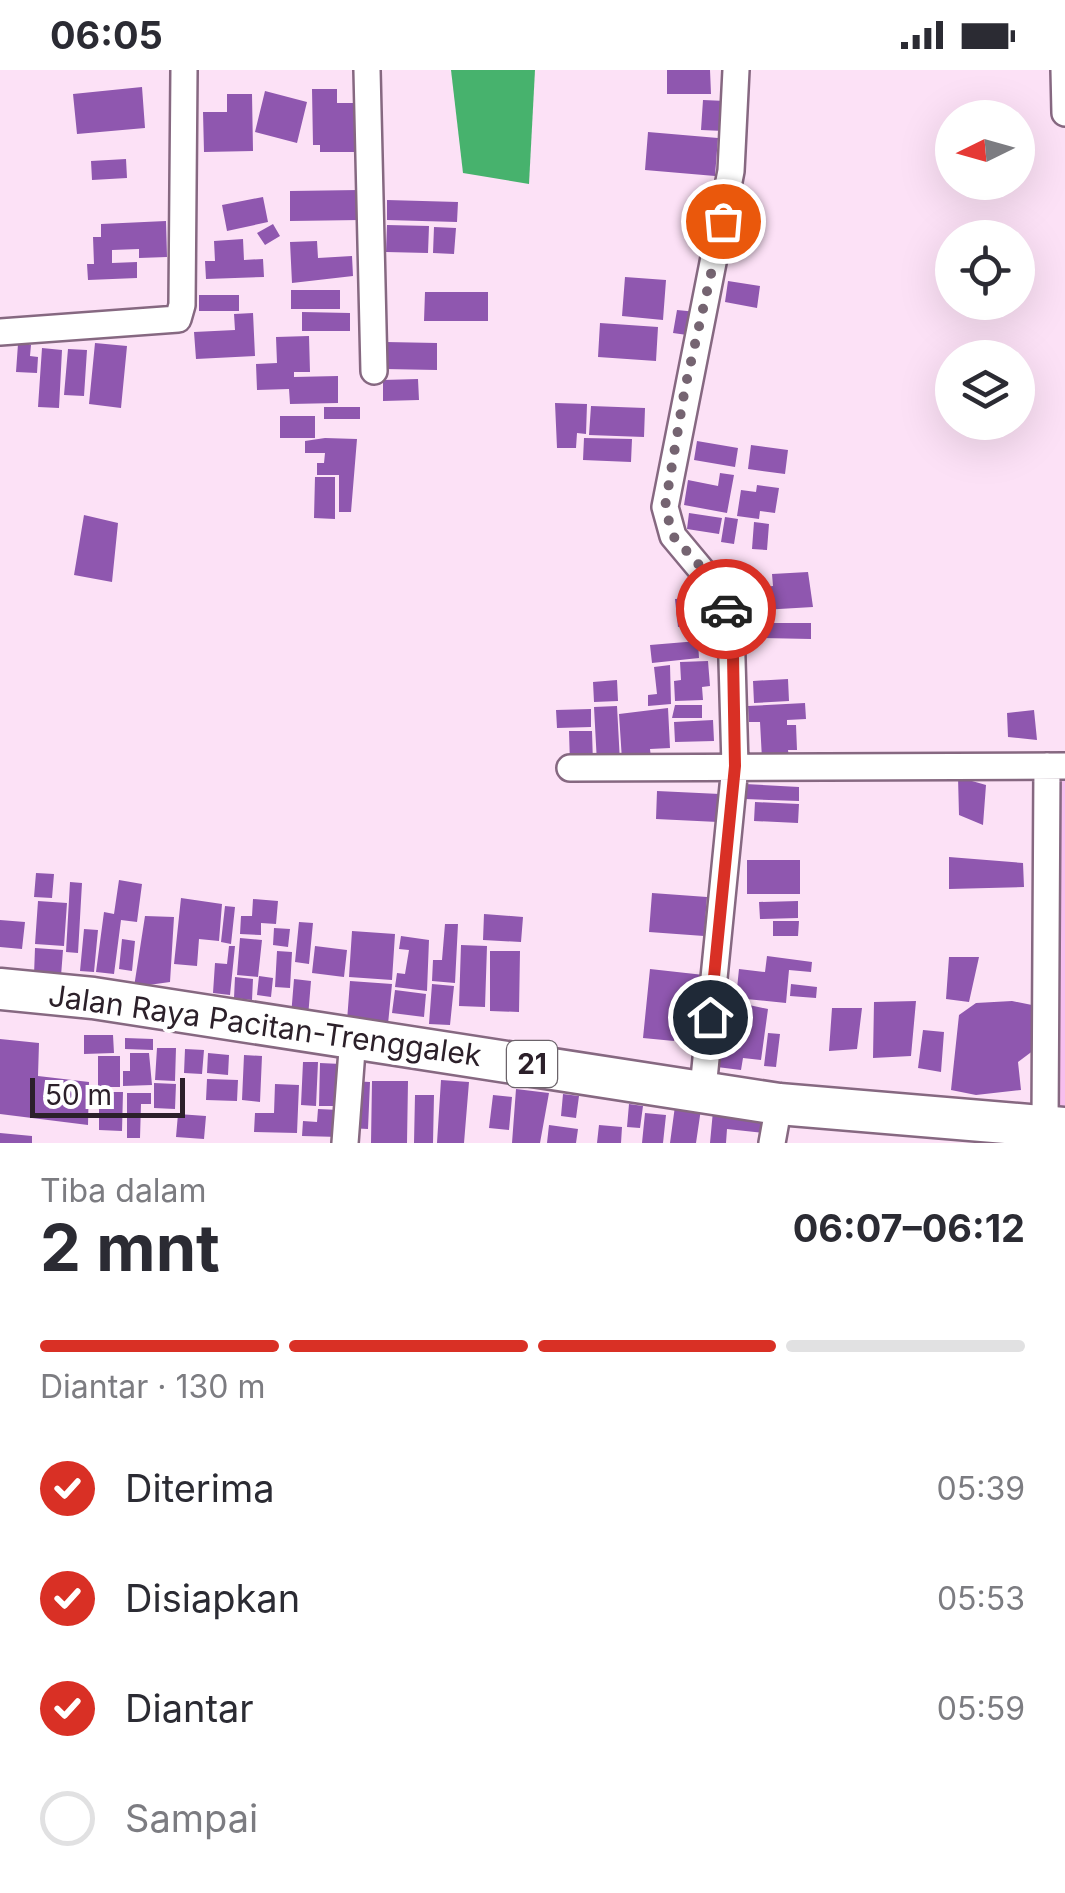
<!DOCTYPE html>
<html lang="id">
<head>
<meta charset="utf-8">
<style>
	:root { --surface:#fff; --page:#f7f7f7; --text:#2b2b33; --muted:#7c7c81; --line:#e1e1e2; --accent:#d93025 }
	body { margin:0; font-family:Inter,sans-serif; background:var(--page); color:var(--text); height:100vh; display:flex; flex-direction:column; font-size:38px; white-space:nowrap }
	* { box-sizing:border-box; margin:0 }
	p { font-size:32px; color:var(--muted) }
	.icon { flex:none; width:55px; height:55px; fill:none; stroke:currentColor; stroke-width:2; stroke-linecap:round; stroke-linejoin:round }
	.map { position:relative; height:1073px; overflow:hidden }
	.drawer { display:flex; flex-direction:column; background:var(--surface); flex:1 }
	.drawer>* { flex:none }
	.needle { width:65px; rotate:265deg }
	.controls { position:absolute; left:935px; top:30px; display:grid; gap:20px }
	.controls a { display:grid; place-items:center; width:100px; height:100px; border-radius:50%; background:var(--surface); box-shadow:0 10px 40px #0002; font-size:50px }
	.scale { position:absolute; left:30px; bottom:25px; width:155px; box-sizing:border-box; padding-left:10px; border:5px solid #2c202a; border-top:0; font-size:28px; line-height:35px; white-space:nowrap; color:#2c202a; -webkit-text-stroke:8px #fff; paint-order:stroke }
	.pin { position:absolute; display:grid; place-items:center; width:85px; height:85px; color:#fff; margin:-42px; border:5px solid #fff; border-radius:50%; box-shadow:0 2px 10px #0007 }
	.courier { position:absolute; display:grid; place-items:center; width:100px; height:100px; margin:-50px; border:8px solid #d93025; border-radius:50%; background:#fff; color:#222; box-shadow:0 2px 12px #0007 }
	.overview em { font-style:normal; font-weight:700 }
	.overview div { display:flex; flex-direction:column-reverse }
	.overview { display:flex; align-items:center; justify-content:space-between; height:170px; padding:0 40px }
	h1 { font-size:65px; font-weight:700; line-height:75px }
	.bar { display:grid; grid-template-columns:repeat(4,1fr); gap:15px 10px; align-content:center; height:120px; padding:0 40px }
	.bar i { height:12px; border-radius:8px; background:var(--line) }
	.bar .current { background:var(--accent) }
	.bar p { grid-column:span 4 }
	ol { padding:0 40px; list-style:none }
	li { display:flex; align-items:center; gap:30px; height:110px }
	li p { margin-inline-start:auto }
	li .icon { padding:10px; border-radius:50%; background:var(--accent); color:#fff; stroke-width:4 }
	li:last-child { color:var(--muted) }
	li i { width:55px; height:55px; border:5px solid var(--line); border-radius:50% }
	.status { display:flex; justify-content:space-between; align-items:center; height:70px; padding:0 50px; background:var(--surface); direction:ltr }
	.status svg { height:28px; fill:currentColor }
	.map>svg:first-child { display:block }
</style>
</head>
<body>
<div class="status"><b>06:05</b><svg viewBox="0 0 49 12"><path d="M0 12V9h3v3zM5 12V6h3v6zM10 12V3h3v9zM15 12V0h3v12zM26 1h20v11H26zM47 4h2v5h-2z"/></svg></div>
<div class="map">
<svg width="1065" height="1073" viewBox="0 0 1065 1073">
	<rect width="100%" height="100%" fill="#fce1f6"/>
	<!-- green -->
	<path fill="#f7beed" d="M1052,702L1065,703V1058L1045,1056Z"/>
	<!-- water -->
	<path fill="#47b26d" d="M451,0H535L529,114L463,103Z"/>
	<!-- building -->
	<path fill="#8f57af" d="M667,0H710L711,24H667Z
		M142,17L145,58L77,64L73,24Z
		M312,19H337V33H360L361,82H320V75H313Z
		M265,21L307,32L297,73L255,62Z
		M227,24H252L253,81L204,82L203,42H227Z
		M703,30L726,31L724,61L701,60Z
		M648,62L718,68L715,106L645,100Z
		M126,89L127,108L92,110L91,91Z
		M359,120L360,150L290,151V121Z
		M263,127L268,152L227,161L222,135Z
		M387,130L458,132L457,152L387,150Z
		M166,151L167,187L139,188V179L112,180V193L137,192V208L88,210L87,194H94L93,167H101V154Z
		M273,154L280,166L265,175L257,163Z
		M387,155L429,156L428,183L386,182Z
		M434,157L456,158L454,184L433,183Z
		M243,169L244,190L263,189L264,207L206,209L205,191H215L214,171Z
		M317,171L318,188L352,186L353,206L292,213L290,172Z
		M625,207L666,210L663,250L622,246Z
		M728,211L760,216L757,238L725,232Z
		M291,220H340V239H291Z
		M425,222H488V251H424Z
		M199,225H239V241H199Z
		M677,240L697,242L694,266L673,263Z
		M302,242L350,243V261H302Z
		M253,243L255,286L196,289L194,262L235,260L234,244Z
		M600,253L658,257L656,291L598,287Z
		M309,266L310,302H294V307L338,306V333L290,334L289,319L257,320L256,294L277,293L276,267Z
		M386,272L437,273V300L385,299Z
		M95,273L127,276L121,338L89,334Z
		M18,274L31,275L30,286L38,287L37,303L16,302Z
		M42,278L62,280L59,338L38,337Z
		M68,279L87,280L84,326L64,325Z
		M418,309L419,330L383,331V310Z
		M555,333L587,334L586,364L577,363L576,378H557Z
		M591,336L645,338L644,367L589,365Z
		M324,337H360V349H324Z
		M280,346H315V368H280Z
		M325,368L357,369L351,442H339V405H317V393H324L325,383H305V371Z
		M584,368L632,369L631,392L583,390Z
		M697,371L738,378L735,397L694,390Z
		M751,375L788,380L785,404L748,399Z
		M720,403L734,405L727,443L684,435L688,410L718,416Z
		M315,407H335V449L314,448Z
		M757,415L779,418L775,443L760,441L759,449L737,446L741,420L756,422Z
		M689,443L722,448L719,464L687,459Z
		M84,445L118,453L112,512L74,505Z
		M725,447L738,449L734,474L721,472Z
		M754,452L769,454L767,480L752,479Z
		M808,502L813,537L762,540L761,517L773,516L772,504Z
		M707,527L710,555L678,557L675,529Z
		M759,553H811V569L759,568Z
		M698,571L699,588L652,593L650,575Z
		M708,591L710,616L702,617L703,630L675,631L674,611L681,610L680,592Z
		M670,595L671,634L648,636V625L657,624L654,597Z
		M788,609L789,631L754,633L753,611Z
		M617,610L618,631L594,632L593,612Z
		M805,633L806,649L787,650V655H796L797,680H788L789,688L762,689L760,652H749L748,636Z
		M675,635H702V648H672Z
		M617,636L620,692L597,693L594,637Z
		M668,638L670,678L650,679L651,688L622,690L619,644Z
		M591,639V657L557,658L556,640Z
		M1034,640L1037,670L1008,667L1007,643Z
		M713,650L714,671L675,672L674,652Z
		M569,661H592L593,694H570Z
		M958,707L986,715L983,755L959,745Z
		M745,714L799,717V731L745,729Z
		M657,721L720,724L718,752L656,749Z
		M755,732L799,734L798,753L754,751Z
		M949,787L1023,793L1024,817L949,819Z
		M747,790H800V824H747Z
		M36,803L54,804L52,828L34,827Z
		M119,810L142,814L137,852L121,850L114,904L96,902L104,842L114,844Z
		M70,812L82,813L78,883L66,882Z
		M652,823L707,827L704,866L649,862Z
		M181,828L222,834L219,871L199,869L197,896L174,894Z
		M253,829L278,831L276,854L261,853V865L240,864L241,846H252Z
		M38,831L67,833L64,876L35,874Z
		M798,831V848L760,849L759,832Z
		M225,836L235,837L231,874L221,872Z
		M484,844L523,847L521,872L483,870Z
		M145,846L174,847L170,912L134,917Z
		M0,850L25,852L22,879L0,877Z
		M773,851H799L798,866H773Z
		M299,852L313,853L309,894L295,892Z
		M445,854H458L455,913L432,911L433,890H442Z
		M274,858L290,859L288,877L273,875Z
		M84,859L98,860L94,902L80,901Z
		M352,861L395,864L392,910L349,907Z
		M401,866L429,870L427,921L395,917L397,903L405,904L409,880L399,879Z
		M240,868L262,870L258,907L237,905Z
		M122,869L135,871L132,901L119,899Z
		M461,875L487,876L485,937L459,936Z
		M229,876H235L230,925L213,923L215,893L227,894Z
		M315,876L347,880L344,907L312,903Z
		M35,878L63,880L61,906L34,905Z
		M277,881L292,882L290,918L275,917Z
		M490,881H520L519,942L490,941Z
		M767,886L812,892L811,902L789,900L786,933L736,928L739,899L765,902Z
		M949,887H979L969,932L946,929Z
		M650,899L704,905L700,938L677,936L674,971L643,968Z
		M259,906L273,908L271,927L257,925Z
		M235,907L253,909L252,930L234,928Z
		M294,909L311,911L308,947L291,946Z
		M350,911L392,914L388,954L347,951Z
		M432,914L454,916L450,955L429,954Z
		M791,914L817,917L816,928L790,926Z
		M395,920L426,924L424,947L392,943Z
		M726,930L768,939L761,990L743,988L741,1000L717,997Z
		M916,931L911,986L873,988L874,932Z
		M1012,931L1032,935L1036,942L1038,977L1018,992L1021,1020L976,1025L951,1020L959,945L976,933Z
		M832,938H862L857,979L829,981Z
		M923,960L944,962L941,1002L918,998Z
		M768,963L780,964L776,997L764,996Z
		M84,965H113L114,983L84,984Z
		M125,968L153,969V980L125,979Z
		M0,969L39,973L38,1006L89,1012L88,1055L0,1044Z
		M157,978H176L175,1011L155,1010Z
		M185,979L204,980L202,1004L184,1003Z
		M130,983H149L152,1015L123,1016V1001H130Z
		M208,983L229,985L228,1005L207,1003Z
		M244,985L262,986L260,1032L242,1030Z
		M98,986H120V1017H98Z
		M303,992H318L316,1036L301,1035Z
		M320,993L341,994L340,1036H319Z
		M207,1009L238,1010L237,1031L206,1030Z
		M441,1010L469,1012L464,1073H437Z
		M350,1011L370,1012L368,1059L348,1058Z
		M372,1011H408L407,1073H371Z
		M154,1013L176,1014L175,1039L154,1038Z
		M275,1014L299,1015L297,1063L254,1062L255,1043H274Z
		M516,1019L549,1023L540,1073H512Z
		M110,1022H123L122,1061L99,1060V1039H110Z
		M127,1023H151V1034H141L140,1068H127Z
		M563,1024L579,1026L576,1048L561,1046Z
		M415,1025H434L433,1073H414Z
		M493,1025L512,1027L509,1060L489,1058Z
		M714,1030L767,1041L765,1063L727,1059L726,1073H710Z
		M629,1034L643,1036L640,1058L627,1057Z
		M675,1036L701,1039L696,1073H670Z
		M318,1039L339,1040V1067L302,1066L303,1051L317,1052Z
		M645,1043L666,1045L663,1073H642Z
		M178,1044L206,1046L204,1069L176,1067Z
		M549,1055L578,1059L576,1073H547Z
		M599,1055L622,1057L621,1073H597Z
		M0,1063L32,1066V1073H0Z"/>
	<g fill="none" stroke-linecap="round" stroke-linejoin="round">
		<!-- minor casing -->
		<g stroke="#866881" stroke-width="30">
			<path id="minor" d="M367,0L374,301
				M1064,0L1065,43
				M0,262L178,249L182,235L184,0
				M570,698L1065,696
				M703,1019L735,696L731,555L719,521L673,466L665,437L731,101L736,0
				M1045,1056L1047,696
				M345,1073L353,967
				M772,1073L779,1034"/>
		</g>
		<!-- trunk casing -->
		<g stroke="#866881" stroke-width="45">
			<path id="trunk" d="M0,919L93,928L779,1034L1065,1058"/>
		</g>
		<!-- minor -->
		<use href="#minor" stroke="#fff" stroke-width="25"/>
		<!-- trunk -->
		<use href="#trunk" stroke="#fff" stroke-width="40"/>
	</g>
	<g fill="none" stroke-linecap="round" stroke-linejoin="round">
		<!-- done -->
		<path stroke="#756471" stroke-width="10" stroke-dasharray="0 18" d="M723,151L685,318L665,437L673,466L709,506L726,539"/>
		<!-- route -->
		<path stroke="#d93025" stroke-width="12" d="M710,947L735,696L733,586L726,539"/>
	</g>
	<g text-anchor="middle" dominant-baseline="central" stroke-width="8" stroke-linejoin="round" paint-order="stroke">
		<!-- shield labels -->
		<rect fill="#fff" stroke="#6b636a" stroke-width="2.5" x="507" y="971" width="50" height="46" rx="8"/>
		<g font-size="28" font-weight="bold" fill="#2c202a">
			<text x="532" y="994">21</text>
		</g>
		<!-- street labels -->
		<g font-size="30" fill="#2c202a" stroke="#fff">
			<text transform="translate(265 955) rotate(8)">Jalan Raya Pacitan-Trenggalek</text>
		</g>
	</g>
</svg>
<div class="controls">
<a><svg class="needle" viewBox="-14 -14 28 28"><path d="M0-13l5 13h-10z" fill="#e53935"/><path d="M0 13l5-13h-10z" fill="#7c7c81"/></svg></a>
<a><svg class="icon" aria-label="locate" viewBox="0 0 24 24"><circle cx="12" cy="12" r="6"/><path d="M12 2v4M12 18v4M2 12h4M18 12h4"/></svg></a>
<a><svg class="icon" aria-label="layers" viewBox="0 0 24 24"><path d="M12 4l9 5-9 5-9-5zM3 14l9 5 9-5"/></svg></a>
</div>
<div class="scale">50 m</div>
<div class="pin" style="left:723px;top:151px;background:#ea580c"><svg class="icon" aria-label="bag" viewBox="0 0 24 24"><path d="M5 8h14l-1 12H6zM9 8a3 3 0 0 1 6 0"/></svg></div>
<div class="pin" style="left:710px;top:947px;background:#1f2937"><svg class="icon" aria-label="home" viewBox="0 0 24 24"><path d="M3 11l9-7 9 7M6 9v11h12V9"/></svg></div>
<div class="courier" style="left:726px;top:539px"><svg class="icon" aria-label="car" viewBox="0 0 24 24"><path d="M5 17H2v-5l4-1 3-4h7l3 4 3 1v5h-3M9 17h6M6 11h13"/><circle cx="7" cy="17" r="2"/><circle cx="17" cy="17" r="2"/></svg></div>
</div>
<section class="drawer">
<div class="overview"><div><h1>2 mnt</h1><p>Tiba dalam</p></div><em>06:07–06:12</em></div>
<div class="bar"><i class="current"></i><i class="current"></i><i class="current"></i><i></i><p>Diantar · 130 m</p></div>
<ol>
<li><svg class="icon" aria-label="check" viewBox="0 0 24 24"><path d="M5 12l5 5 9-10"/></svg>Diterima<p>05:39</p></li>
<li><svg class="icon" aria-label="check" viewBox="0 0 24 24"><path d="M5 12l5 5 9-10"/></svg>Disiapkan<p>05:53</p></li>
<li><svg class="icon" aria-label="check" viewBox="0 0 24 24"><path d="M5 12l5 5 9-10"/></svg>Diantar<p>05:59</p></li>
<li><i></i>Sampai</li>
</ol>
</section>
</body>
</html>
